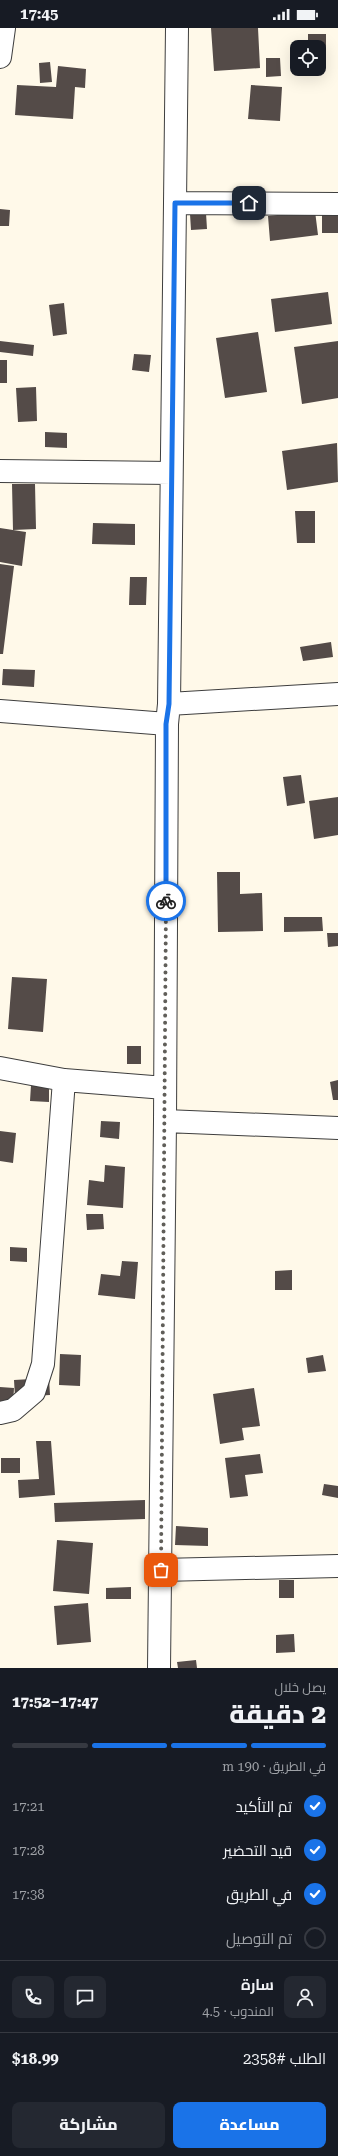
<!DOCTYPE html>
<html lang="ar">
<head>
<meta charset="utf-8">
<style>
	:root { --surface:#171b24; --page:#242831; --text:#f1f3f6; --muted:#9ea1a6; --line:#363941; --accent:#1a73e8 }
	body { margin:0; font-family:"Roboto Serif",Cairo,serif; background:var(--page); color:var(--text); direction:rtl; height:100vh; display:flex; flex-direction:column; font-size:15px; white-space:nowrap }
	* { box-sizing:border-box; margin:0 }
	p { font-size:13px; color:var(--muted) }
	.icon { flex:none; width:22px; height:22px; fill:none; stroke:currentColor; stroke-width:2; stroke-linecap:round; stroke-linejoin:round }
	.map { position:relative; height:1640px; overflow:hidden; direction:ltr }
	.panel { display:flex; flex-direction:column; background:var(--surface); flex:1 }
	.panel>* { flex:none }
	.buttons { position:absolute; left:290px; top:12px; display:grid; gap:8px }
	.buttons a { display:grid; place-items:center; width:36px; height:36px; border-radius:8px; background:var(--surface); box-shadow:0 4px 16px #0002; font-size:20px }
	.pin { position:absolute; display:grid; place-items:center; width:34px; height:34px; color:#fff; margin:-17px; border-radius:8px; box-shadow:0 2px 6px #0006 }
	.courier { position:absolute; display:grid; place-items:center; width:40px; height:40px; margin:-20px; border:3px solid #1a73e8; border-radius:50%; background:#fff; color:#222; box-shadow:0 1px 5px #0007 }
	.summary em { font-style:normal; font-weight:800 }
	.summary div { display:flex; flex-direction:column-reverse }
	.summary { display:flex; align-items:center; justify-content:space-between; height:68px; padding:0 12px }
	h1 { font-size:26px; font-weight:800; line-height:30px }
	.bar { display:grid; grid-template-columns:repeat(4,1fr); gap:6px 4px; align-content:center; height:48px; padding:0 12px }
	.bar i { height:5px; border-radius:3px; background:var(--line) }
	.bar .on { background:var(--accent) }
	.bar p { grid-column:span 4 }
	.line { display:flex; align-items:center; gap:10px; padding:0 12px; border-top:1px solid var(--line) }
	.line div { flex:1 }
	.round { display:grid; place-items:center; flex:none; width:42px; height:42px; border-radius:8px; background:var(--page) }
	ol { padding:0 12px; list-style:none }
	li { display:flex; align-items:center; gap:12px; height:44px }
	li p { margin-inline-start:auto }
	li .icon { padding:4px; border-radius:50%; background:var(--accent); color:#fff; stroke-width:4 }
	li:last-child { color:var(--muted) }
	li i { width:22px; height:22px; border:2px solid var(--line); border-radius:50% }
	.primary-button { display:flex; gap:8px; margin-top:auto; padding:8px 12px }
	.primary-button a { flex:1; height:46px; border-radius:8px; background:var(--accent); color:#fff; font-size:16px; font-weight:800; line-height:46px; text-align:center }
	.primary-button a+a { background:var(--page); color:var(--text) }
	.status { display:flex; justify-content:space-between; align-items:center; height:28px; padding:0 20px; background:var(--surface); direction:ltr }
	.status svg { height:11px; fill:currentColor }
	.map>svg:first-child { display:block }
</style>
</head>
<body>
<div class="status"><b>17:45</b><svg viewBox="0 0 49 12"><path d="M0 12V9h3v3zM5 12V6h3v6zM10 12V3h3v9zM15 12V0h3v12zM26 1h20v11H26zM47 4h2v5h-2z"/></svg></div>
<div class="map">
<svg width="338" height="1640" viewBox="0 0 338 1640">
	<rect width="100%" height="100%" fill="#fff9e9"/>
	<!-- building -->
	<path fill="#544b48" d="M211,0H258L260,40L214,43Z
		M308,6H326V22H319V19H308Z
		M266,30H280L281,48L266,49Z
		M50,34L52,54L40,55L39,35Z
		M58,38L86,41L85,60L75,59L73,91L15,87L17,57L56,59Z
		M251,57L282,59L280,93L248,91Z
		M0,181L10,182L9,198H0Z
		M315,183L318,207L270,213L268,188Z
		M322,184L338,185V205H322Z
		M206,185L207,201L191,202L190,186Z
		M328,264L332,296L275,304L271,271Z
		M64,275L67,306L53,308L49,277Z
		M258,304L267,364L225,370L216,310Z
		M0,313L34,317L33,328L0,324Z
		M338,313V370L302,376L294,319Z
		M134,326L151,327L149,344L132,342Z
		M0,332H7V355H0Z
		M36,359L37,393L18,394L16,360Z
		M45,404L67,405V420L45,419Z
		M337,415L338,454L287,462L282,423Z
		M12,456H35L36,501L13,502Z
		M295,483H315V515H297Z
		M93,495L135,496V517L92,516Z
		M0,500L26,504L22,538L0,534Z
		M0,536L14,538L3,626H0Z
		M130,549H147L146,577H129Z
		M331,614L333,629L303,633L300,619Z
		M3,641L35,642L34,659L2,657Z
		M301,747L305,775L287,778L283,749Z
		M338,769V807L314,811L309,773Z
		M217,844H240V866L262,865L263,903L218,904Z
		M284,889H322L323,903L284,904Z
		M327,905H338V918L328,919Z
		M12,949L47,951L43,1004L8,1001Z
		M127,1018H141V1036H127Z
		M338,1052V1072H333L330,1054Z
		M31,1057H49V1074L30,1073Z
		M101,1093L120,1094L119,1111L100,1109Z
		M0,1103L16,1105L13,1135L0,1133Z
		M105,1137L125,1139L123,1180L87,1177L89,1152L104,1154Z
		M86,1186H103L104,1201L87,1202Z
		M10,1219L27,1220V1234L10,1233Z
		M122,1233L138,1234L135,1271L98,1267L101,1246L120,1248Z
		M292,1242V1262H275V1243Z
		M60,1326L81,1327L80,1358L59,1357Z
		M323,1327L326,1343L308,1345L306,1330Z
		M49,1350L50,1367L15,1369L14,1352Z
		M0,1359L14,1360L13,1378L0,1377Z
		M254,1360L260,1398L242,1400L244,1412L220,1416L213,1366Z
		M36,1413H51L55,1467L19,1470L18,1452L39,1451Z
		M260,1426L263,1445L245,1447L248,1468L230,1470L225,1430Z
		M1,1430H20V1445H1Z
		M324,1456L338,1458V1470L322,1467Z
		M145,1472V1491L55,1494L54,1475Z
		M176,1498L208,1500V1518L175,1517Z
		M57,1512L93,1515L89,1566L53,1563Z
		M279,1552H294V1570H279Z
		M131,1559V1571H106V1560Z
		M88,1575L91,1614L57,1617L54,1578Z
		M294,1606L295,1624L276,1625V1607Z
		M196,1632L197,1640H178L177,1634Z"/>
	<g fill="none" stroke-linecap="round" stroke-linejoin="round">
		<!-- minor casing -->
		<g stroke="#3e3e3e" stroke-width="24">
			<path id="minor" d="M0,29L4,0
				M175,175L177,0
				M0,443L171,445
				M169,676L338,666
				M0,683L167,696
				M0,1040L64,1052L165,1060
				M165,1093L338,1100
				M0,1385L13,1382L34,1364L43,1336L64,1052
				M161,1542L338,1538
				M159,1640L165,1093L167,696L169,676L175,175L338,176"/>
		</g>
		<!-- minor -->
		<use href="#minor" stroke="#fff" stroke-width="22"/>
	</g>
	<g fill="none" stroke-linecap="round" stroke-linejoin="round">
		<!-- done -->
		<path stroke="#605e59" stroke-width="4" stroke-dasharray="0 7.2" d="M161,1542L166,873"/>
		<!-- route -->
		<path stroke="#1a73e8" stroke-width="5" d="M166,873V696L169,676L175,175H249"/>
	</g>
</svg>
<div class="buttons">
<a><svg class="icon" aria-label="locate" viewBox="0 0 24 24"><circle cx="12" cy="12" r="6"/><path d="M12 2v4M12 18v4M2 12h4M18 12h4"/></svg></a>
</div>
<div class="pin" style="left:161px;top:1542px;background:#ea580c"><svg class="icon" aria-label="bag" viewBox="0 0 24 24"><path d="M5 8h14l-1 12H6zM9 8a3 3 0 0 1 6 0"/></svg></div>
<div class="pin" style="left:249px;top:175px;background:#1f2937"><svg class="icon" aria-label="home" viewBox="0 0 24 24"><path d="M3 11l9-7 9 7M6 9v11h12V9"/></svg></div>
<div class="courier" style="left:166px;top:873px"><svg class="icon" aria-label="bike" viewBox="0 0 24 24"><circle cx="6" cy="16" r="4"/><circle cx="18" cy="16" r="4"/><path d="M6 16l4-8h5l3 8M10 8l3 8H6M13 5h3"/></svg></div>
</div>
<section class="panel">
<div class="summary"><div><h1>2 دقيقة</h1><p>يصل خلال</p></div><em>17:47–17:52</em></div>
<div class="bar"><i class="on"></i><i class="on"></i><i class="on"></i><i></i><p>في الطريق · 190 m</p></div>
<ol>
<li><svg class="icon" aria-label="check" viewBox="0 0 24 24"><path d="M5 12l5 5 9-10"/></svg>تم التأكيد<p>17:21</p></li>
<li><svg class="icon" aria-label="check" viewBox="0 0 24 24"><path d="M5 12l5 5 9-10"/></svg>قيد التحضير<p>17:28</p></li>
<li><svg class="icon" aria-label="check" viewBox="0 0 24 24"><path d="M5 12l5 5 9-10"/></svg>في الطريق<p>17:38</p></li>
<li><i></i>تم التوصيل</li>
</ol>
<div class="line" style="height:72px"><a class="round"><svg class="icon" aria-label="person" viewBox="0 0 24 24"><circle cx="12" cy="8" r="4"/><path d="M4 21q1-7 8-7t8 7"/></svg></a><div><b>سارة</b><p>المندوب · 4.5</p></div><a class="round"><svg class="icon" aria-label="chat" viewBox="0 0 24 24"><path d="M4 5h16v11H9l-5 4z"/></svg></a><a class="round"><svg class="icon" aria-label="phone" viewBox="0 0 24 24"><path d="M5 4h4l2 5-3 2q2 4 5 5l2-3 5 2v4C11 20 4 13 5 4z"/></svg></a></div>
<div class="line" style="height:52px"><div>الطلب #2358</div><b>$18.99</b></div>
<div class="primary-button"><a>مساعدة</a><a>مشاركة</a></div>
</section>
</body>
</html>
